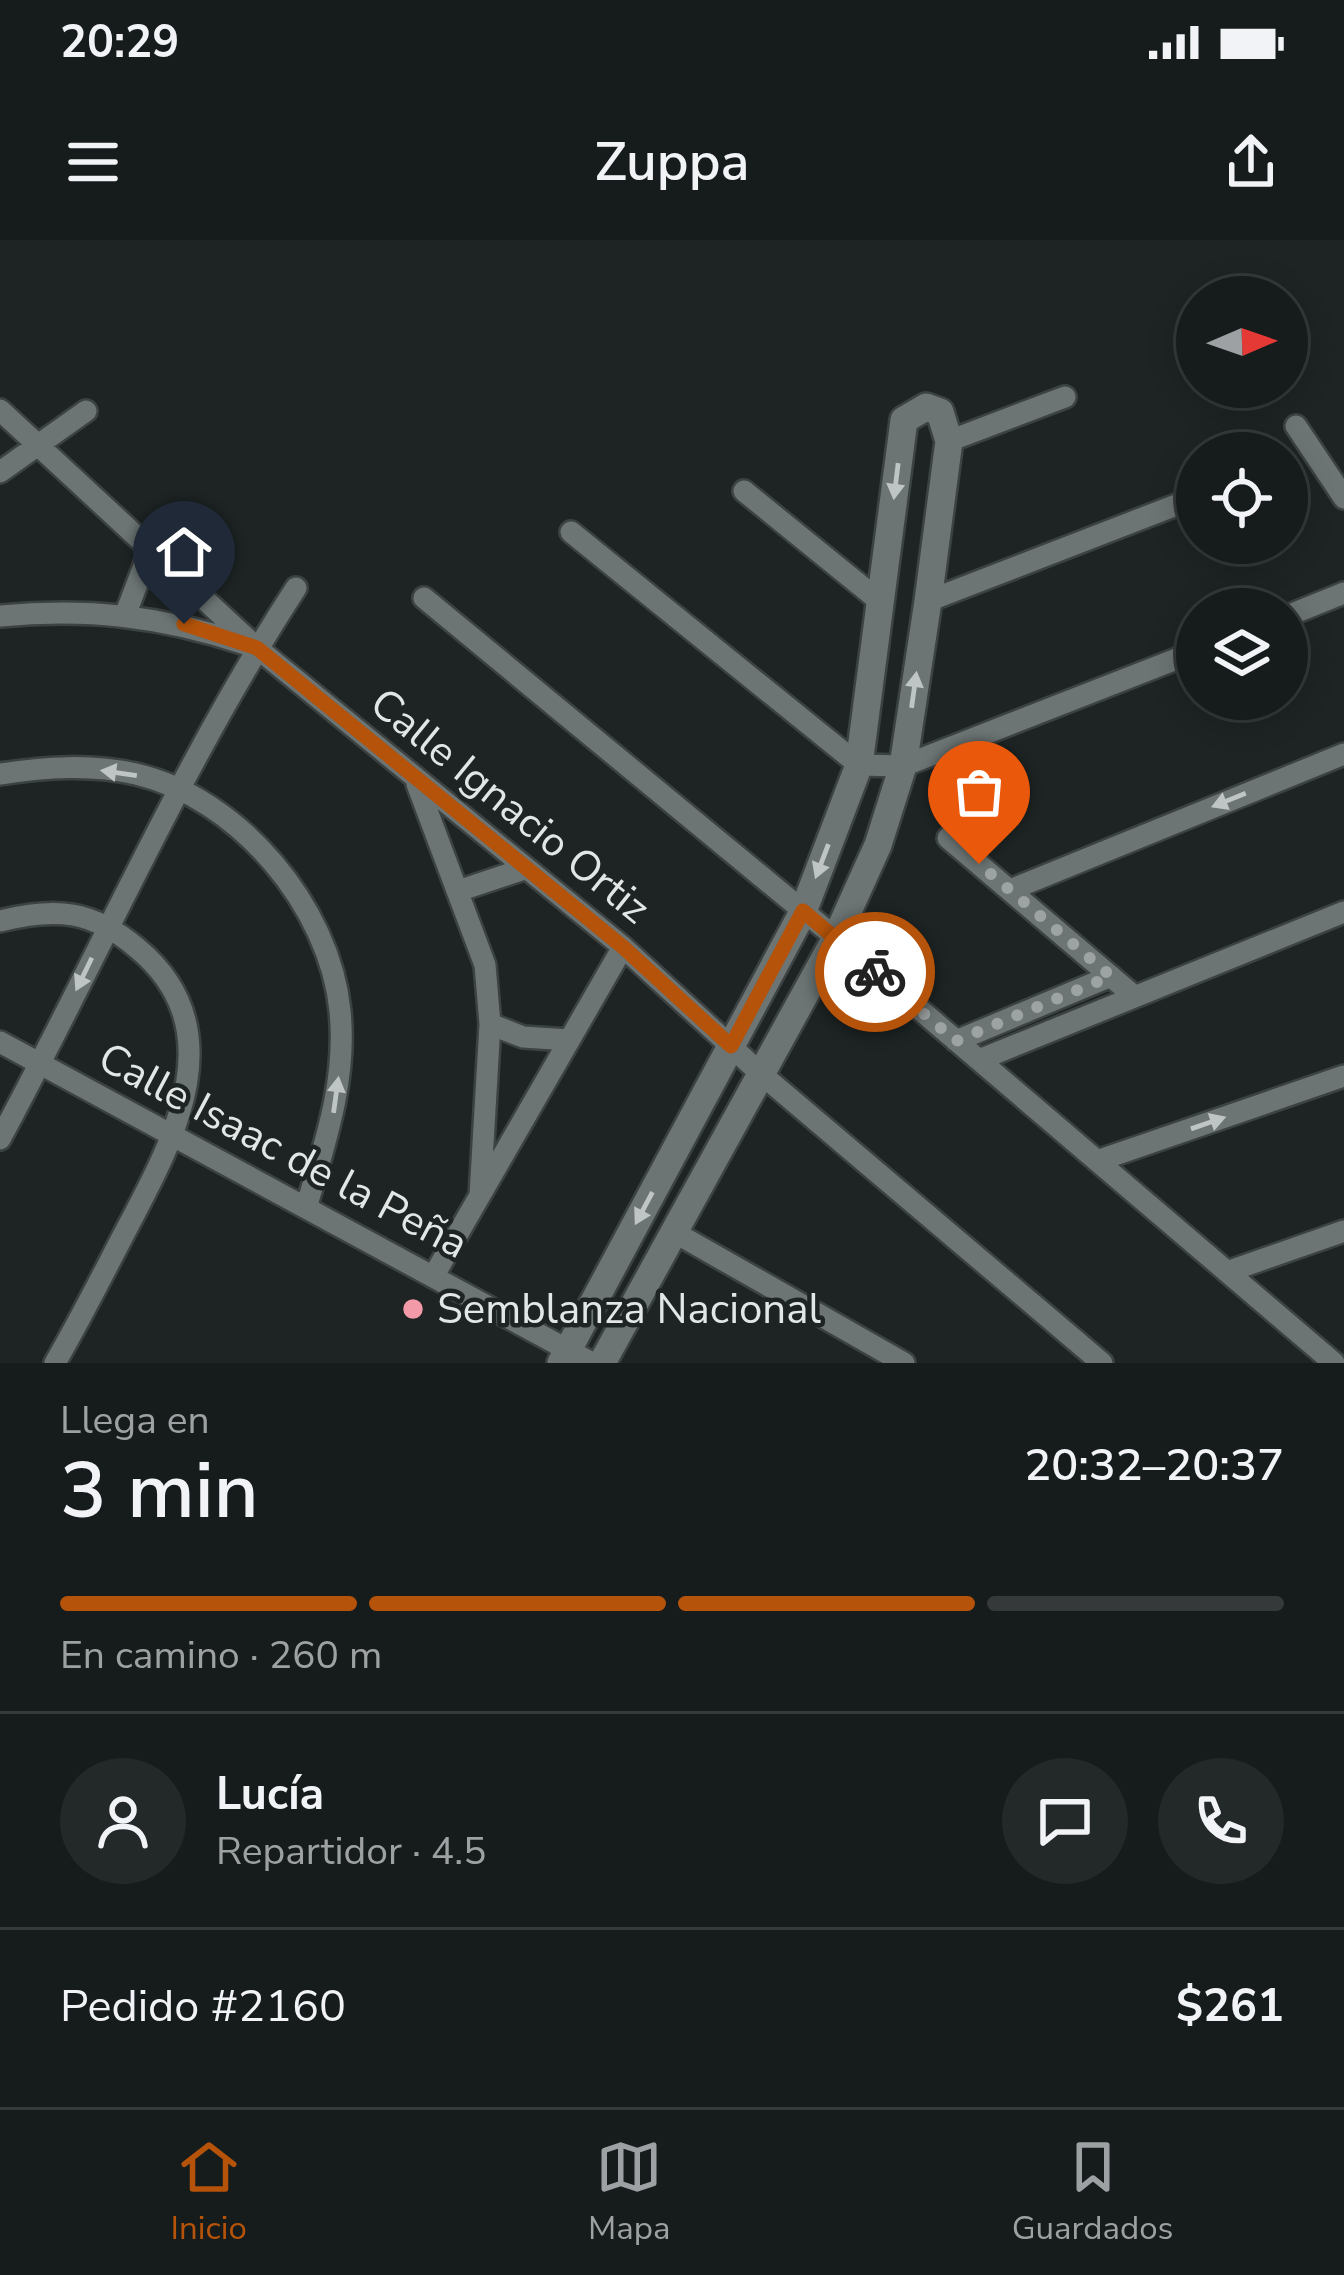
<!DOCTYPE html>
<html lang="es">
<head>
<meta charset="utf-8">
<style>
	:root { --surface:#161b1b; --page:#232828; --text:#f1f3f6; --muted:#9ea1a3; --line:#35393a; --accent:#b45309 }
	body { margin:0; font-family:"Nunito Sans",sans-serif; background:var(--page); color:var(--text); height:100vh; display:flex; flex-direction:column; font-size:45px; white-space:nowrap }
	* { box-sizing:border-box; margin:0 }
	p { font-size:39px; color:var(--muted) }
	.icon { flex:none; width:66px; height:66px; fill:none; stroke:currentColor; stroke-width:2; stroke-linecap:round; stroke-linejoin:round }
	.map { position:relative; height:1123px; overflow:hidden }
	.drawer { display:flex; flex-direction:column; background:var(--surface); flex:1 }
	.drawer>* { flex:none }
	.needle { width:78px; rotate:88deg }
	.buttons { position:absolute; left:1176px; top:36px; display:grid; gap:24px }
	.buttons a { display:grid; place-items:center; width:132px; height:132px; border-radius:50%; background:var(--surface); box-shadow:0 6px 30px #0003,0 0 0 3px var(--line); font-size:60px }
	.pin { position:absolute; display:grid; place-items:center; width:102px; height:102px; color:#fff; margin:-123px -51px; border-radius:50% 50% 50% 0; rotate:-45deg; box-shadow:0 0 12px #0007 }
	.pin .icon { rotate:45deg }
	.courier { position:absolute; display:grid; place-items:center; width:120px; height:120px; margin:-60px; border:9px solid #b45309; border-radius:50%; background:#fff; color:#222; box-shadow:0 3px 15px #0007 }
	.head em { font-style:normal; font-weight:600 }
	.head div { display:flex; flex-direction:column-reverse }
	.head { display:flex; align-items:center; justify-content:space-between; height:204px; padding:0 60px }
	h1 { font-size:78px; font-weight:600; line-height:90px }
	.bar { display:grid; grid-template-columns:repeat(4,1fr); gap:18px 12px; align-content:center; height:144px; padding:0 60px }
	.bar i { height:15px; border-radius:9px; background:var(--line) }
	.bar .selected { background:var(--accent) }
	.bar p { grid-column:span 4 }
	.line { display:flex; align-items:center; gap:30px; padding:0 60px; border-top:3px solid var(--line) }
	.line div { flex:1 }
	.round { display:grid; place-items:center; flex:none; width:126px; height:126px; border-radius:63px; background:var(--page) }
	.status { display:flex; justify-content:space-between; align-items:center; height:84px; padding:0 60px; background:var(--surface); direction:ltr }
	.status svg { height:33px; fill:currentColor }
	header { display:flex; justify-content:space-between; align-items:center; height:156px; padding:0 60px; background:var(--surface); font-size:54px; font-weight:600 }
	.tabs { display:flex; justify-content:space-around; align-items:center; height:168px; border-top:3px solid var(--line); background:var(--surface); font-size:33px; color:var(--muted) }
	.tabs a { display:grid; justify-items:center; gap:6px }
	.tabs .selected { color:var(--accent) }
	.map>svg:first-child { display:block }
</style>
</head>
<body>
<div class="status"><b>20:29</b><svg viewBox="0 0 49 12"><path d="M0 12V9h3v3zM5 12V6h3v6zM10 12V3h3v9zM15 12V0h3v12zM26 1h20v11H26zM47 4h2v5h-2z"/></svg></div>
<header><svg class="icon" aria-label="menu" viewBox="0 0 24 24"><path d="M4 6h16M4 12h16M4 18h16"/></svg>Zuppa<svg class="icon" aria-label="share" viewBox="0 0 24 24"><path d="M12 15V3M7 8l5-5 5 5M5 13v7h14v-7"/></svg></header>
<div class="map">
<svg width="1344" height="1123" viewBox="0 0 1344 1123">
	<rect width="100%" height="100%" fill="#1e2424"/>
	<g fill="none" stroke-linecap="round" stroke-linejoin="round">
		<!-- minor casing -->
		<g stroke="#3c4141" stroke-width="26">
			<path id="minor" d="M0,170L257,408L623,707L760,833L1102,1123
				M1296,186L1344,258
				M949,201L1065,157
				M0,232L86,171
				M744,251L882,363
				M571,292L859,525L903,526L1197,411
				M424,358L836,698L1334,1123
				M928,361L1197,257
				M126,373L150,310
				M0,376C87,368 162,376 245,404
				M1287,376L1344,353
				M0,534C46,527 91,524 136,534C239,558 330,667 340,771C347,840 325,903 306,968
				M417,544L485,725L490,784L480,955
				M948,598L1134,756
				M461,650L524,629
				M1010,650L1344,514
				M0,681C56,667 92,670 137,708C236,790 172,903 125,992C102,1036 80,1080 55,1123
				M490,784L523,797L569,800
				M956,801L1111,736
				M0,802L592,1123
				M979,820L1344,672
				M0,899C99,716 182,523 296,348
				M1097,921L1344,836
				M674,992L904,1123
				M1227,1032L1344,991
				M433,1037L623,707"/>
		</g>
		<!-- tertiary casing -->
		<g stroke="#3c4141" stroke-width="32">
			<path id="tertiary" d="M561,1123L803,672L859,525L904,180L926,167L940,172L949,201L928,361L903,526L878,605L836,698L602,1123"/>
		</g>
		<!-- minor -->
		<use href="#minor" stroke="#6c7474" stroke-width="21"/>
		<!-- tertiary -->
		<use href="#tertiary" stroke="#6c7474" stroke-width="27"/>
	</g>
	<!-- one-way arrows -->
	<defs><path id="oneway-solid" d="M-6-.8H1V-3.2L6.5 0L1 3.2V.8H-6Z" transform="scale(3)"/></defs>
	<g fill="#bfc4c4">
		<use href="#oneway-solid" transform="translate(896 241) rotate(97)"/>
		<use href="#oneway-solid" transform="translate(914 450) rotate(-82)"/>
		<use href="#oneway-solid" transform="translate(119 533) rotate(-172)"/>
		<use href="#oneway-solid" transform="translate(1229 560) rotate(158)"/>
		<use href="#oneway-solid" transform="translate(822 621) rotate(111)"/>
		<use href="#oneway-solid" transform="translate(84 734) rotate(116)"/>
		<use href="#oneway-solid" transform="translate(336 855) rotate(-82)"/>
		<use href="#oneway-solid" transform="translate(1208 883) rotate(-19)"/>
		<use href="#oneway-solid" transform="translate(644 968) rotate(118)"/>
	</g>
	<g fill="none" stroke-linecap="round" stroke-linejoin="round">
		<!-- done -->
		<path stroke="#9da3a2" stroke-width="12" stroke-dasharray="0 21.6" d="M875,732L956,801L1111,736L979,624"/>
		<!-- route -->
		<path stroke="#b45309" stroke-width="15" d="M184,384L257,408L623,707L731,806L803,671L875,732"/>
	</g>
	<!-- markers -->
	<circle fill="#f39aa8" stroke="#1e2424" stroke-width="4.5" cx="413" cy="1069" r="12"/>
	<g text-anchor="middle" dominant-baseline="central" stroke-width="9" stroke-linejoin="round" paint-order="stroke">
		<!-- street labels -->
		<g font-size="42" fill="#e2e7e6" stroke="#1e2424">
			<text transform="translate(510 566) rotate(39)">Calle Ignacio Ortiz</text>
			<text transform="translate(283 911) rotate(28)">Calle Isaac de la Peña</text>
		</g>
		<!-- poi labels -->
		<g font-size="42" fill="#e2e7e6" stroke="#1e2424" text-anchor="start">
			<text x="437" y="1069">Semblanza Nacional</text>
		</g>
	</g>
</svg>
<div class="buttons">
<a><svg class="needle" viewBox="-14 -14 28 28"><path d="M0-13l5 13h-10z" fill="#e53935"/><path d="M0 13l5-13h-10z" fill="#9ea1a3"/></svg></a>
<a><svg class="icon" aria-label="locate" viewBox="0 0 24 24"><circle cx="12" cy="12" r="6"/><path d="M12 2v4M12 18v4M2 12h4M18 12h4"/></svg></a>
<a><svg class="icon" aria-label="layers" viewBox="0 0 24 24"><path d="M12 4l9 5-9 5-9-5zM3 14l9 5 9-5"/></svg></a>
</div>
<div class="pin" style="left:979px;top:624px;background:#ea580c"><svg class="icon" aria-label="bag" viewBox="0 0 24 24"><path d="M5 8h14l-1 12H6zM9 8a3 3 0 0 1 6 0"/></svg></div>
<div class="pin" style="left:184px;top:384px;background:#1f2937"><svg class="icon" aria-label="home" viewBox="0 0 24 24"><path d="M3 11l9-7 9 7M6 9v11h12V9"/></svg></div>
<div class="courier" style="left:875px;top:732px"><svg class="icon" aria-label="bike" viewBox="0 0 24 24"><circle cx="6" cy="16" r="4"/><circle cx="18" cy="16" r="4"/><path d="M6 16l4-8h5l3 8M10 8l3 8H6M13 5h3"/></svg></div>
</div>
<section class="drawer">
<div class="head"><div><h1>3 min</h1><p>Llega en</p></div><em>20:32–20:37</em></div>
<div class="bar"><i class="selected"></i><i class="selected"></i><i class="selected"></i><i></i><p>En camino · 260 m</p></div>
<div class="line" style="height:216px"><a class="round"><svg class="icon" aria-label="person" viewBox="0 0 24 24"><circle cx="12" cy="8" r="4"/><path d="M4 21q1-7 8-7t8 7"/></svg></a><div><b>Lucía</b><p>Repartidor · 4.5</p></div><a class="round"><svg class="icon" aria-label="chat" viewBox="0 0 24 24"><path d="M4 5h16v11H9l-5 4z"/></svg></a><a class="round"><svg class="icon" aria-label="phone" viewBox="0 0 24 24"><path d="M5 4h4l2 5-3 2q2 4 5 5l2-3 5 2v4C11 20 4 13 5 4z"/></svg></a></div>
<div class="line" style="height:156px"><div>Pedido #2160</div><b>$261</b></div>
</section>
<nav class="tabs">
<a class="selected"><svg class="icon" aria-label="home" viewBox="0 0 24 24"><path d="M3 11l9-7 9 7M6 9v11h12V9"/></svg>Inicio</a>
<a><svg class="icon" aria-label="map" viewBox="0 0 24 24"><path d="M3 6l6-2 6 2 6-2v14l-6 2-6-2-6 2zM9 4v14M15 6v14"/></svg>Mapa</a>
<a><svg class="icon" aria-label="saved" viewBox="0 0 24 24"><path d="M7 4h10v16l-5-4-5 4z"/></svg>Guardados</a>
</nav>
</body>
</html>
